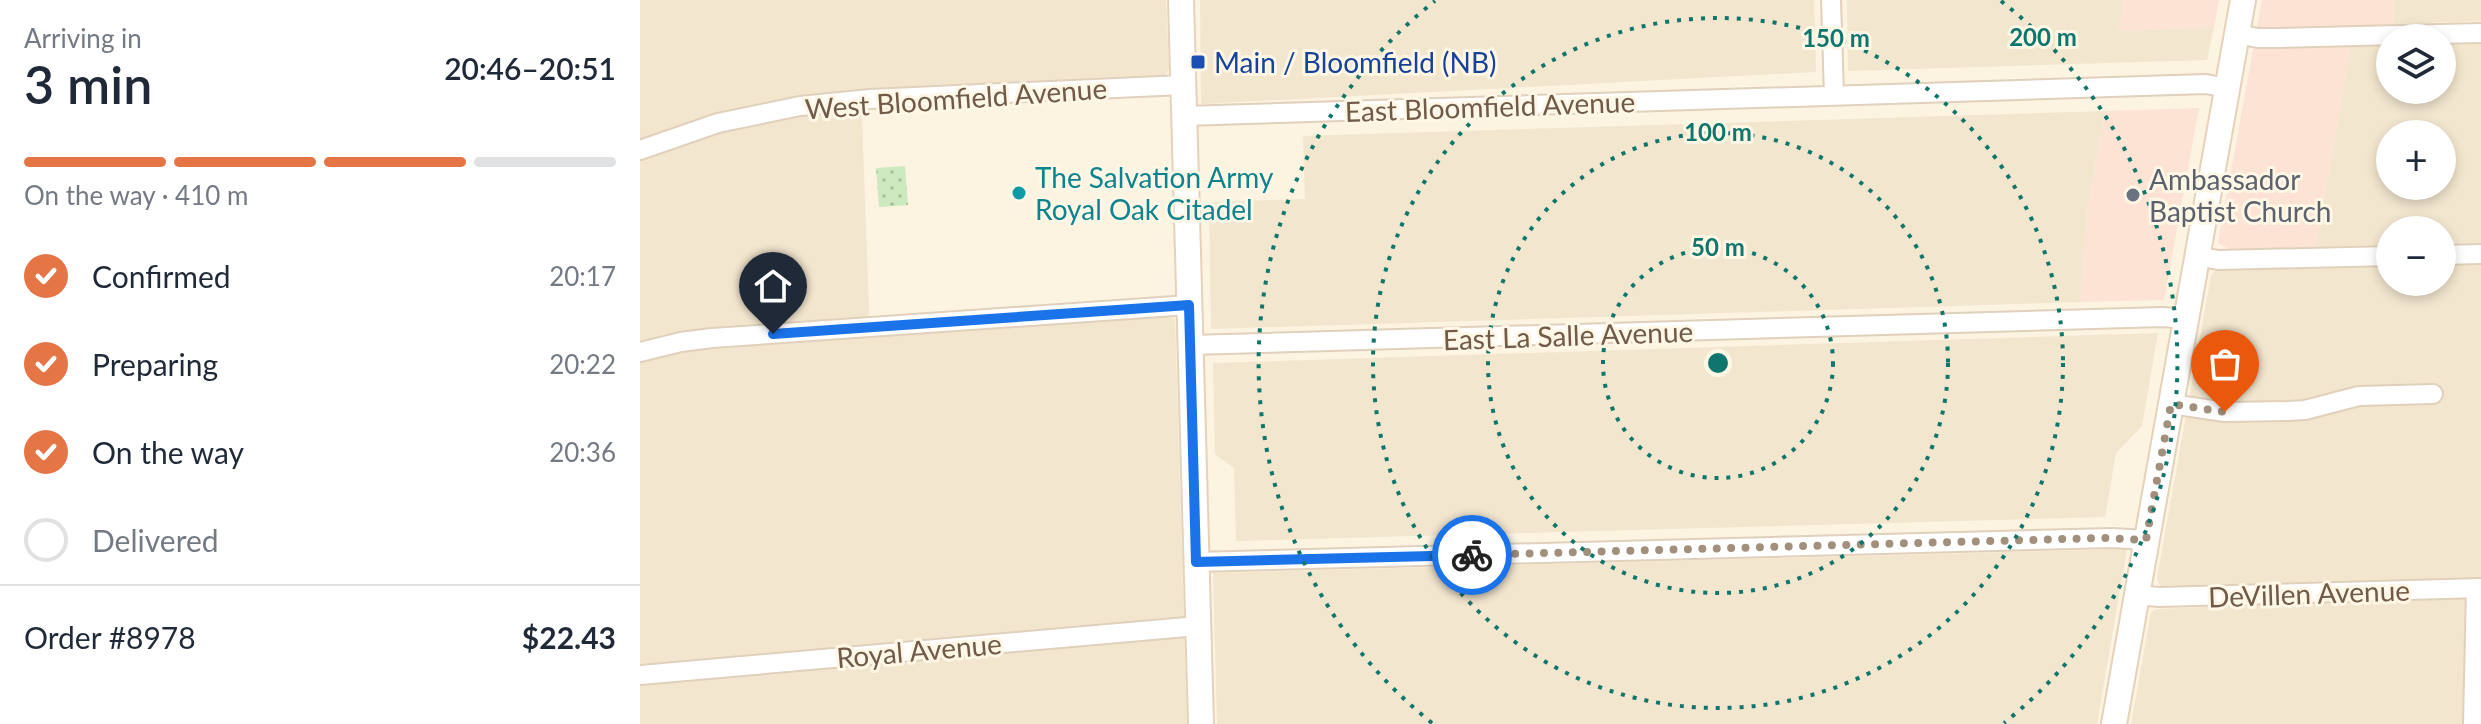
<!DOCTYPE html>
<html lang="en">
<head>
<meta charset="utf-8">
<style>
	:root { --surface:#fff; --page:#f6f6f7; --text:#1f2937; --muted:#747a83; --line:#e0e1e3; --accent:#e67545 }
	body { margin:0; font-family:Lato,sans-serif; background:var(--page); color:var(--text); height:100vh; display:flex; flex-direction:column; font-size:30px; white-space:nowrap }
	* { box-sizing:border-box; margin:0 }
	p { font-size:26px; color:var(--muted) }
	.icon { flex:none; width:44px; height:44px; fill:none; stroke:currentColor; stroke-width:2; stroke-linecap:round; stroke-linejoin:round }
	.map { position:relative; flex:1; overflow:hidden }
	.side { display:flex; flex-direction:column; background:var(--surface); width:640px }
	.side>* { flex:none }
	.fabs { position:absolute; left:1736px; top:24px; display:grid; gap:16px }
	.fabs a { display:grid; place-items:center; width:80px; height:80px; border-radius:50%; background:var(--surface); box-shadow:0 4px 12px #0003; font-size:40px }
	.pin { position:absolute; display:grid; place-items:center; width:68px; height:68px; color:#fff; margin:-82px -34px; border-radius:50% 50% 50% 0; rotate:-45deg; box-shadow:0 0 8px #0007 }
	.pin .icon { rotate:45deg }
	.courier { position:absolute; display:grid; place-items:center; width:80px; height:80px; margin:-40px; border:6px solid #1a73e8; border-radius:50%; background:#fff; color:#222; box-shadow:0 2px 10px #0007 }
	.head em { font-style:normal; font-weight:600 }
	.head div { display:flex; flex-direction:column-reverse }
	.head { display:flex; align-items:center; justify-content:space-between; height:136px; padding:0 24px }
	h1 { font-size:52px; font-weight:600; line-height:60px }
	.bar { display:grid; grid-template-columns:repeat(4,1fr); gap:12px 8px; align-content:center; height:96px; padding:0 24px }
	.bar i { height:10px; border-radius:6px; background:var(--line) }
	.bar .current { background:var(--accent) }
	.bar p { grid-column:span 4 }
	.line { display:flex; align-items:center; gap:20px; padding:0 24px; border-top:2px solid var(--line) }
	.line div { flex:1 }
	ol { padding:0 24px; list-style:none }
	li { display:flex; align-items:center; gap:24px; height:88px }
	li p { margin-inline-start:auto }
	li .icon { padding:8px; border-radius:50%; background:var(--accent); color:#fff; stroke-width:4 }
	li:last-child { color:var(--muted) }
	li i { width:44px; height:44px; border:4px solid var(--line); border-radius:50% }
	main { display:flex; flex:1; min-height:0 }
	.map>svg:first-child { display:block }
</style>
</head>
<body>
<main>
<section class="side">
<div class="head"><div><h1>3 min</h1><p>Arriving in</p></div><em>20:46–20:51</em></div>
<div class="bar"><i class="current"></i><i class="current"></i><i class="current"></i><i></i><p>On the way · 410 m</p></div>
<ol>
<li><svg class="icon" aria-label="check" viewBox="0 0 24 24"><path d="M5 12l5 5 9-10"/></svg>Confirmed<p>20:17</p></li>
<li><svg class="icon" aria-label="check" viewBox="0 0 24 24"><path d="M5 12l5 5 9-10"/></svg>Preparing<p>20:22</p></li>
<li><svg class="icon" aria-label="check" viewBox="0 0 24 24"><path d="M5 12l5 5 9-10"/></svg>On the way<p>20:36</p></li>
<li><i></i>Delivered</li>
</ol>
<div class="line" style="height:104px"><div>Order #8978</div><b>$22.43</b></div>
</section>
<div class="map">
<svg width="1841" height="724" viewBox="0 0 1841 724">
	<defs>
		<pattern id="park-dots" width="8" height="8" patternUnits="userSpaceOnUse" patternTransform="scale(2)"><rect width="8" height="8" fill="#cde9bf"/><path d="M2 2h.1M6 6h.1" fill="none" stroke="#abc09d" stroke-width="1.8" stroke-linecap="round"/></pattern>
	</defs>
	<rect width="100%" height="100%" fill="#fcf3e0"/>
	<!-- residential -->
	<path fill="#f3e6cf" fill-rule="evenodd" d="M0,0H526L529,69L526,74L520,77L221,91L230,336L527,315L535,319L547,724H0Z
		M560,0H1174L1176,72L561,104Z
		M1207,0H1484L1479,31L1574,27L1567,60L1208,71Z
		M1753,0H1841V21L1754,24Z
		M1841,44V243L1802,244V230H1750V245L1676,247L1710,47L1750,46V90H1802V45ZM1750,134H1802V186H1750Z
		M1465,111L1448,207L1440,302L571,329L569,202L665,199L663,136Z
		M1841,263V579L1526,590L1518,583L1517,578L1571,276L1575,271L1750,266V282H1802V264Z
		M1518,333L1502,426L1476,453L1465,517L596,541L594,468L575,454L573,363Z
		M1487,549L1457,724H577L573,573Z
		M1816,597L1825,600L1828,605L1825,724H1491L1511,612L1516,609Z"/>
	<!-- commercial -->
	<path fill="#fce3d4" d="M1484,0H1579L1574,27L1479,31Z
		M1622,0H1753L1754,38H1750V46L1710,47L1676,247L1589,249L1578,243Z
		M1559,108L1524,300L1440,302L1448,207L1465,111Z"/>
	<!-- park -->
	<path fill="url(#park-dots)" d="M265,166L268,205L239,207L236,168Z"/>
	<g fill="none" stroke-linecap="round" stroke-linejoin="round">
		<!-- street casing -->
		<g stroke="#e0d0bc" stroke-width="22">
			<path id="street" d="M1191,0L1194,95
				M1597,34L1618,38H1638L1841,33
				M544,116L1566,84L1587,88
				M0,150L78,123L160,106L230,99L543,85
				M1802,255L1841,254
				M1557,256L1578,260L1750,256
				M550,345L1523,317L1546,319
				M0,352L41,342L72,338L549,305
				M1531,404L1585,412L1648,411L1665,410L1719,396L1793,394
				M556,562L1472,538L1506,540
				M1497,595L1519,597L1841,588
				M0,675L558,626
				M1833,724L1836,588"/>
		</g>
		<!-- secondary casing -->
		<g stroke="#e5d2ba" stroke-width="28">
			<path id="secondary" d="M541,0L561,724
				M1474,724L1603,0"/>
		</g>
		<!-- street -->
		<use href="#street" stroke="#fff" stroke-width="18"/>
		<!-- secondary -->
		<use href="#secondary" stroke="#fff" stroke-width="24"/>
	</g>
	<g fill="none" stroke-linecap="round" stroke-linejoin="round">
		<!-- done -->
		<path stroke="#a2907d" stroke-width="8" stroke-dasharray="0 14.4" d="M832,555L1463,538L1506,540L1531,404L1585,412"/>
		<!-- route -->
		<path stroke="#1a73e8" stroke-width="10" d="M133,334L549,305L556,562L832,555"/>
	</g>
	<!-- distance rings -->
	<g fill="none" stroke="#0f766e" stroke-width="4" stroke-dasharray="4 8">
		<circle cx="1078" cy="363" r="115"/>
		<circle cx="1078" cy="363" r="230"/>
		<circle cx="1078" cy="363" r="345"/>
		<path d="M792 723A460 460 0 0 1 795 1M1361 1A460 460 0 0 1 1364 723"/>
	</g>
	<!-- markers -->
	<rect fill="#1a4fb4" stroke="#fff7e6" stroke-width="3" x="550" y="54" width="16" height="16" rx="4"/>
	<circle fill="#0f9aa8" stroke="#fff7e6" stroke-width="3" cx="379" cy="193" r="8"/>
	<circle fill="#6b7280" stroke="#fff7e6" stroke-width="3" cx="1493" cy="195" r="8"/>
	<g text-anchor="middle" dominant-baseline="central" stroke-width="6" stroke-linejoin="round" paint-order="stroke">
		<!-- transit labels -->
		<g font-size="28" fill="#164399" stroke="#fff7e6" text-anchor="start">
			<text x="574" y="62">Main / Bloomfield (NB)</text>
		</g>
		<!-- street labels -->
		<g font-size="28" fill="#725a48" stroke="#fff7e6">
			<text transform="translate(316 98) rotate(-4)">West Bloomfield Avenue</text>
			<text transform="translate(850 106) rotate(-2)">East Bloomfield Avenue</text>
			<text transform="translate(928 335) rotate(-2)">East La Salle Avenue</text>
			<text transform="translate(1669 593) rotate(-2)">DeVillen Avenue</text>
			<text transform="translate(279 650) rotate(-5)">Royal Avenue</text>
		</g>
		<!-- culture labels -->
		<g font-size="28" fill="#0d838f" stroke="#fff7e6" text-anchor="start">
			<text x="395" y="177">The Salvation Army<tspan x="395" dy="32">Royal Oak Citadel</tspan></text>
		</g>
		<!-- worship labels -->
		<g font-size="28" fill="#5b616d" stroke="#fff7e6" text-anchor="start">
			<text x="1509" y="179">Ambassador<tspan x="1509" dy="32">Baptist Church</tspan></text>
		</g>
	</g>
	<circle cx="1078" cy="363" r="12" fill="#0f766e" stroke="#fff7e6" stroke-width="4"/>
	<g font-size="24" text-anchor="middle" font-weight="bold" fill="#0f766e" stroke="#fff7e6" stroke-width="6" stroke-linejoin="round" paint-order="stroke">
		<text x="1403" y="46">200 m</text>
		<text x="1196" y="47">150 m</text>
		<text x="1078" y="141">100 m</text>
		<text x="1078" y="256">50 m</text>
	</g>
</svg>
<div class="fabs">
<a><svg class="icon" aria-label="layers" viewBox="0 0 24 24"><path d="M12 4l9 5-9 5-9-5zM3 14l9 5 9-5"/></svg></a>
<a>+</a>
<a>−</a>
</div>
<div class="pin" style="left:1585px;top:412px;background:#ea580c"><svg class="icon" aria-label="bag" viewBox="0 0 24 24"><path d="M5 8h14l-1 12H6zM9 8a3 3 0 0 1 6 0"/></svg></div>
<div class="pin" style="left:133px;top:334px;background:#1f2937"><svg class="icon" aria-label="home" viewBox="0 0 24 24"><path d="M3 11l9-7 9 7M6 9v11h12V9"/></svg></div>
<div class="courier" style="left:832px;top:555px"><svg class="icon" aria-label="bike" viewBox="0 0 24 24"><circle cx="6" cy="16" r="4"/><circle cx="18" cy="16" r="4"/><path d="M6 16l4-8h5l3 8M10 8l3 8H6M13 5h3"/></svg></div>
</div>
</main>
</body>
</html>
